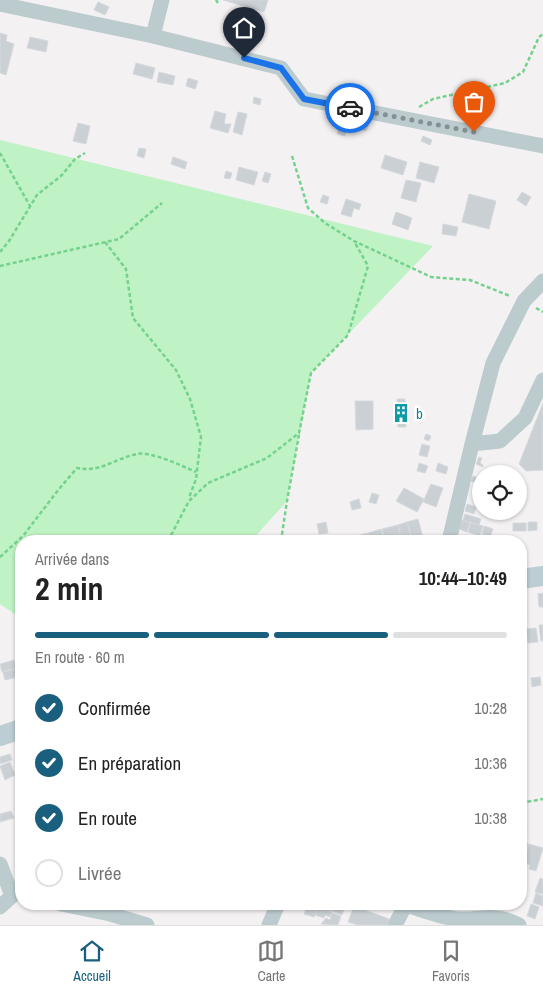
<!DOCTYPE html>
<html lang="fr">
<head>
<meta charset="utf-8">
<style>
	:root { --surface:#fff; --page:#f6f6f6; --text:#222; --muted:#767676; --line:#e0e0e0; --accent:#1a607e }
	body { margin:0; font-family:"Archivo Narrow",sans-serif; background:var(--page); color:var(--text); height:100vh; display:flex; flex-direction:column; font-size:19px; white-space:nowrap }
	* { box-sizing:border-box; margin:0 }
	p { font-size:16px; color:var(--muted) }
	.icon { flex:none; width:28px; height:28px; fill:none; stroke:currentColor; stroke-width:2; stroke-linecap:round; stroke-linejoin:round }
	.map { position:relative; flex:1; overflow:hidden }
	.details { position:absolute; left:15px; top:535px; width:512px; height:375px; display:flex; flex-direction:column; background:var(--surface); border-radius:20px; box-shadow:0 1px 4px #0004 }
	.details>* { flex:none }
	.fabs { position:absolute; left:472px; top:465px; display:grid; gap:10px }
	.fabs a { display:grid; place-items:center; width:55px; height:55px; border-radius:50%; background:var(--surface); box-shadow:0 1px 4px #0004; font-size:25px }
	.pin { position:absolute; display:grid; place-items:center; width:42px; height:42px; color:#fff; margin:-51px -21px; border-radius:50% 50% 50% 0; rotate:-45deg; box-shadow:0 0 5px #0007 }
	.pin .icon { rotate:45deg }
	.courier { position:absolute; display:grid; place-items:center; width:50px; height:50px; margin:-25px; border:4px solid #1a73e8; border-radius:50%; background:#fff; color:#222; box-shadow:0 1px 6px #0007 }
	.overview em { font-style:normal; font-weight:700 }
	.overview div { display:flex; flex-direction:column-reverse }
	.overview { display:flex; align-items:center; justify-content:space-between; height:85px; padding:0 20px }
	h1 { font-size:32px; font-weight:700; line-height:38px }
	.bar { display:grid; grid-template-columns:repeat(4,1fr); gap:8px 5px; align-content:center; height:60px; padding:0 20px }
	.bar i { height:6px; border-radius:4px; background:var(--line) }
	.bar .selected { background:var(--accent) }
	.bar p { grid-column:span 4 }
	ol { padding:0 20px; list-style:none }
	li { display:flex; align-items:center; gap:15px; height:55px }
	li p { margin-inline-start:auto }
	li .icon { padding:5px; border-radius:50%; background:var(--accent); color:#fff; stroke-width:4 }
	li:last-child { color:var(--muted) }
	li i { width:28px; height:28px; border:2px solid var(--line); border-radius:50% }
	.tab-bar { display:flex; justify-content:space-around; align-items:center; height:70px; border-top:1px solid var(--line); background:var(--surface); font-size:14px; color:var(--muted) }
	.tab-bar a { display:grid; justify-items:center; gap:2px }
	.tab-bar .selected { color:var(--accent) }
	.map>svg:first-child { display:block }
</style>
</head>
<body>
<div class="map">
<svg width="543" height="925" viewBox="0 0 543 925">
	<rect width="100%" height="100%" fill="#f4f1f2"/>
	<!-- green -->
	<path fill="#bff2c5" d="M0,140L433,246L311,373L287,501L251,541H21V618L0,604Z"/>
	<!-- building -->
	<path fill="#cbd0d4" stroke="#d5d9dd" d="M223,0H268L264,12Z
		M98,2L109,7L105,15L94,10Z
		M0,33L7,35L6,41L14,44L6,75L0,73Z
		M30,37L48,41L46,52L27,48Z
		M136,63L155,68L152,79L133,74Z
		M159,72L175,76L173,85L157,82Z
		M188,78L198,81L195,89L186,86Z
		M254,97L261,99L260,105L253,103Z
		M215,111L226,114L224,124H231L228,133L210,128Z
		M238,112L247,114L242,135L233,132Z
		M341,116L348,118L347,124L340,122Z
		M352,117L369,123L366,131L349,126Z
		M78,123L90,126L86,144L73,141Z
		M339,126L346,127L345,136L337,134Z
		M423,136L432,140L430,145L421,141Z
		M139,148L146,149L144,158L137,156Z
		M385,155L407,162L403,175L381,168Z
		M173,157L187,162L185,169L171,164Z
		M420,162L439,167L434,183L416,178Z
		M239,167L258,172L254,185L236,180Z
		M226,171L232,173L230,179L224,178Z
		M265,172L271,174L268,183L262,181Z
		M406,180L421,183L416,202L401,198Z
		M522,192L531,197L526,206L517,200Z
		M469,194L496,201L489,229L462,222Z
		M323,195L329,197L327,204L320,202Z
		M346,199L361,204L359,210L354,208L351,217L341,214Z
		M396,212L412,218L408,230L392,224Z
		M443,224L458,227L456,236L442,234Z
		M397,399H405L406,427H398Z
		M355,401H373V429L356,430Z
		M543,403V470L526,471L519,464Z
		M426,434L431,436L429,441L424,439Z
		M422,444L430,446L427,457L419,455Z
		M479,457L482,458L480,463L483,465V467L476,464Z
		M419,463L428,466L425,473L417,471Z
		M438,463L448,467L446,474L436,471Z
		M473,476L478,478L476,483L471,481Z
		M431,484L443,488L436,507L423,502Z
		M404,488L424,499L417,512L396,501Z
		M372,493L379,495L376,504L369,502Z
		M359,499L361,508L352,510L350,502Z
		M467,504L476,507L474,514L465,511Z
		M465,514L481,519L479,525L463,520Z
		M418,519L423,538L413,541L407,522Z
		M462,520L470,523L467,532L459,529Z
		M326,522L328,533L319,534L317,524Z
		M407,522L412,541H402L398,525Z
		M528,522H537V530L528,531Z
		M471,523L483,526L480,536L468,532Z
		M513,523H526V531H513Z
		M398,525L402,541H385L382,529Z
		M484,526L493,529L490,537L482,534Z
		M381,529L384,541H371L368,533Z
		M367,533L370,541H352L351,538Z
		M350,537L351,541H336Z
		M543,593V607H539L538,594Z
		M525,595L527,609L521,610V596Z
		M539,625H543V641H541Z
		M536,628L538,642L528,643L526,629Z
		M14,660L16,668L2,672L0,664Z
		M16,669L18,677L5,680L3,672Z
		M540,677L541,685L532,687L531,678Z
		M10,754L12,760L0,764V757Z
		M21,757V766L17,767L15,760Z
		M10,762L15,775L5,780L0,766Z
		M11,811L14,818L0,822V814Z
		M523,824L527,825L525,832L521,830Z
		M521,842L528,844L522,864L521,863Z
		M529,844L543,848L536,871L529,869L530,865L524,863Z
		M540,878L543,879V894L535,892Z
		M536,893L543,896V906L533,903Z
		M320,904H346L342,915L319,906Z
		M496,904H507L504,910L495,907Z
		M531,904L539,907L535,919L527,916Z
		M316,906L332,912L330,917L325,915L324,918L315,915L317,909L314,908Z
		M354,906L389,919L387,925H358L348,922Z
		M307,907L317,910L314,917L304,914Z
		M332,913L341,916L338,925L321,924L326,918L330,920Z"/>
	<g fill="none" stroke-linecap="round" stroke-linejoin="round">
		<!-- path -->
		<path stroke="#75d28c" stroke-width="2.5" stroke-dasharray="4 2.5" stroke-linecap="butt" d="M216,0L218,3
			M419,107L433,99L505,83L523,72L539,37L543,34
			M0,153L30,206
			M292,156L308,208L325,223L354,241L431,277L470,280L510,296
			M105,242L126,269L133,318L176,370L190,399L201,437L196,479L189,498
			M0,252L9,241L37,195L62,175L75,159L85,153
			M0,266L119,239L162,203
			M536,308L543,312
			M168,541L189,501L208,483L267,458L299,433L311,373L348,335L368,266L354,241
			M281,541L287,501L299,435
			M0,557L23,536L59,489L77,468C100,473 116,458 137,454C151,451 182,466 196,472
			M521,803L543,799"/>
		<!-- street -->
		<path stroke="#bccbce" stroke-width="15" d="M0,4L153,36L281,68L304,99L543,146
			M153,36L162,0
			M472,444L500,441L525,418L543,380
			M449,541L472,444L493,363L524,301L543,281
			M0,864L12,896L0,907
			M61,904L110,914L147,925
			M406,905C423,910 444,919 462,919C487,919 494,913 519,925
			M269,925L278,904
			M395,925L406,904"/>
		<!-- secondary -->
		<path stroke="#bccdd3" stroke-width="20" d="M521,579L543,576
			M0,736L21,729"/>
	</g>
	<g fill="none" stroke-linecap="round" stroke-linejoin="round">
		<!-- done -->
		<path stroke="#849093" stroke-width="5" stroke-dasharray="0 9" d="M350,108L474,132"/>
		<!-- route -->
		<path stroke="#1a73e8" stroke-width="6" d="M244,58L281,68L304,99L350,108"/>
	</g>
	<!-- icons -->
	<defs>
		<g id="building-bare" transform="scale(1.5)"><path d="M-4-6H4V6H1V3H-1V6H-4ZM-2.5-4.3h1.7v1.8h-1.7ZM.8-4.3h1.7v1.8H.8ZM-2.5-1h1.7V.8h-1.7ZM.8-1h1.7V.8H.8Z" fill="#0f9aa8" stroke="#fff" stroke-width="2.5" paint-order="stroke"/></g>
	</defs>
	<g fill-rule="evenodd">
		<use href="#building-bare" x="401" y="413"/>
	</g>
	<g text-anchor="middle" dominant-baseline="central" stroke-width="5" stroke-linejoin="round" paint-order="stroke">
		<!-- culture labels -->
		<g font-size="15" fill="#0d838f" stroke="#fff" text-anchor="start">
			<text x="416" y="413">b</text>
		</g>
	</g>
</svg>
<div class="fabs">
<a><svg class="icon" aria-label="locate" viewBox="0 0 24 24"><circle cx="12" cy="12" r="6"/><path d="M12 2v4M12 18v4M2 12h4M18 12h4"/></svg></a>
</div>
<div class="pin" style="left:474px;top:132px;background:#ea580c"><svg class="icon" aria-label="bag" viewBox="0 0 24 24"><path d="M5 8h14l-1 12H6zM9 8a3 3 0 0 1 6 0"/></svg></div>
<div class="pin" style="left:244px;top:58px;background:#1f2937"><svg class="icon" aria-label="home" viewBox="0 0 24 24"><path d="M3 11l9-7 9 7M6 9v11h12V9"/></svg></div>
<div class="courier" style="left:350px;top:108px"><svg class="icon" aria-label="car" viewBox="0 0 24 24"><path d="M5 17H2v-5l4-1 3-4h7l3 4 3 1v5h-3M9 17h6M6 11h13"/><circle cx="7" cy="17" r="2"/><circle cx="17" cy="17" r="2"/></svg></div>
<section class="details">
<div class="overview"><div><h1>2 min</h1><p>Arrivée dans</p></div><em>10:44–10:49</em></div>
<div class="bar"><i class="selected"></i><i class="selected"></i><i class="selected"></i><i></i><p>En route · 60 m</p></div>
<ol>
<li><svg class="icon" aria-label="check" viewBox="0 0 24 24"><path d="M5 12l5 5 9-10"/></svg>Confirmée<p>10:28</p></li>
<li><svg class="icon" aria-label="check" viewBox="0 0 24 24"><path d="M5 12l5 5 9-10"/></svg>En préparation<p>10:36</p></li>
<li><svg class="icon" aria-label="check" viewBox="0 0 24 24"><path d="M5 12l5 5 9-10"/></svg>En route<p>10:38</p></li>
<li><i></i>Livrée</li>
</ol>
</section>
</div>
<nav class="tab-bar">
<a class="selected"><svg class="icon" aria-label="home" viewBox="0 0 24 24"><path d="M3 11l9-7 9 7M6 9v11h12V9"/></svg>Accueil</a>
<a><svg class="icon" aria-label="map" viewBox="0 0 24 24"><path d="M3 6l6-2 6 2 6-2v14l-6 2-6-2-6 2zM9 4v14M15 6v14"/></svg>Carte</a>
<a><svg class="icon" aria-label="saved" viewBox="0 0 24 24"><path d="M7 4h10v16l-5-4-5 4z"/></svg>Favoris</a>
</nav>
</body>
</html>
